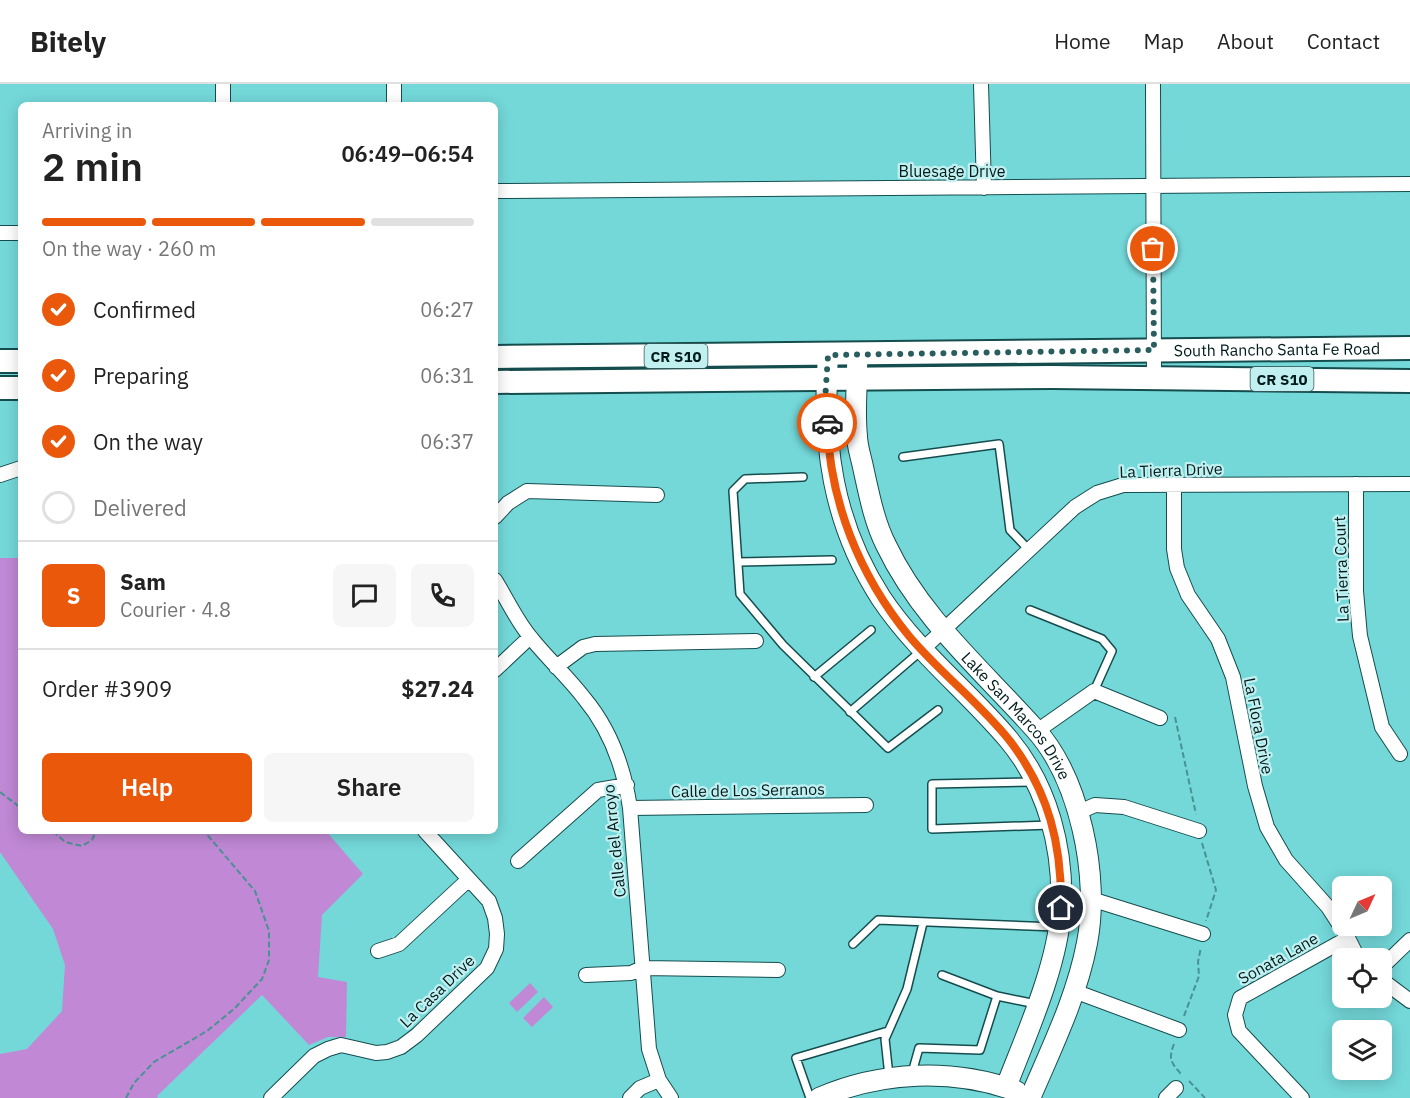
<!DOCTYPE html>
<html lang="en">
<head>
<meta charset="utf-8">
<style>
	:root { --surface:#fff; --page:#f6f6f6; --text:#222; --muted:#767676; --line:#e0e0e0; --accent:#ea580c }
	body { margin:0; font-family:"IBM Plex Sans",sans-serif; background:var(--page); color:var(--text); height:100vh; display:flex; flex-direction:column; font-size:22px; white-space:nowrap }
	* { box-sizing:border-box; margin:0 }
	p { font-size:20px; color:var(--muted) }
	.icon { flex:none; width:33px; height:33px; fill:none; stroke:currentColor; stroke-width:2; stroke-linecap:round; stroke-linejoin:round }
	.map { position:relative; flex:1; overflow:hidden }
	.sheet { position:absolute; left:18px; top:18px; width:480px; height:732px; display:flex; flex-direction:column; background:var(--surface); border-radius:9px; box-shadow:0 3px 15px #0003 }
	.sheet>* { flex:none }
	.needle { width:39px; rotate:46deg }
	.tools { position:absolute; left:1332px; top:792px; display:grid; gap:12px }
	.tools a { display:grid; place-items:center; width:60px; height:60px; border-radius:9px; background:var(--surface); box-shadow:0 3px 15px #0003; font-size:30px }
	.pin { position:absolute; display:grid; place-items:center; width:51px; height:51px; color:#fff; margin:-26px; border:3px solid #fff; border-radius:50%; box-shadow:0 2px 6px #0007 }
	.courier { position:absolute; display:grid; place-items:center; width:60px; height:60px; margin:-30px; border:4px solid #ea580c; border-radius:50%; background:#fff; color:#222; box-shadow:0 2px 8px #0007 }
	.summary em { font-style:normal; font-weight:600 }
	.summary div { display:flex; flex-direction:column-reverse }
	.summary { display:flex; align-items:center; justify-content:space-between; height:102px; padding:0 24px }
	h1 { font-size:39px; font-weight:600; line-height:45px }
	.bar { display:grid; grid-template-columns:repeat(4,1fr); gap:9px 6px; align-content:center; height:72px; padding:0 24px }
	.bar i { height:8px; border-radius:4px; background:var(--line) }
	.bar .current { background:var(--accent) }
	.bar p { grid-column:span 4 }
	.line { display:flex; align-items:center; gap:15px; padding:0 24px; border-top:2px solid var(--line) }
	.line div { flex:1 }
	.round { display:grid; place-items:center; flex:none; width:63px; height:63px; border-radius:9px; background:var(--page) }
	ol { padding:0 24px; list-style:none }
	li { display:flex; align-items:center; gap:18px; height:66px }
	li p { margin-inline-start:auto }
	li .icon { padding:6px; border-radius:50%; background:var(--accent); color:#fff; stroke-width:4 }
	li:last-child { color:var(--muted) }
	li i { width:33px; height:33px; border:3px solid var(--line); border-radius:50% }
	.button { display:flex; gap:12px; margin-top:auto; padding:12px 24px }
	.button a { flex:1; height:69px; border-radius:9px; background:var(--accent); color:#fff; font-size:24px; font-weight:600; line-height:69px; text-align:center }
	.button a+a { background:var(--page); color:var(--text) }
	header { display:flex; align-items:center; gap:36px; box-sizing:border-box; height:84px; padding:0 30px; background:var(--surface); border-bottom:2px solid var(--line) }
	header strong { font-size:28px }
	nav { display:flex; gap:33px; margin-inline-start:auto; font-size:21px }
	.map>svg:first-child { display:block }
</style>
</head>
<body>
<header>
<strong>Bitely</strong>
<nav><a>Home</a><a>Map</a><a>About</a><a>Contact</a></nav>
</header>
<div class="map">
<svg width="1410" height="1014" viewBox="0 0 1410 1014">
	<rect width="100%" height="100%" fill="#74d8d9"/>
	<!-- green -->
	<path fill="#c088d5" d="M0,474H21V747H326L363,790L322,831L318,893L347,898L346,953H328L309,961L262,911L157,1012L158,1014H0V970L27,965L62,927L65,881L53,845L0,768Z
		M530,899L538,908L517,928L509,919Z
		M544,913L553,923L532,943L523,934Z"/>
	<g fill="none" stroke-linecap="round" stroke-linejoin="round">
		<!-- lane casing -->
		<g stroke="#154d4e" stroke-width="10">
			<path id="lane" d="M903,373L999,360L1010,446L1029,466
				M803,393L745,395L733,407L740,510L783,561L888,664L938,626
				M738,478L832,476
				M1030,526L1102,555L1112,567L1094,607
				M814,593L871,546
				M850,628L921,567
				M1034,698L932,700V745L1050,741
				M853,860L878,836L1057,843
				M997,912L1036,920
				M912,989L919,964L980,966L997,912L942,891
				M889,992L885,955L907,905L923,839
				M810,1014L796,974L888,947"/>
		</g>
		<!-- street casing -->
		<g stroke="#154d4e" stroke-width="16">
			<path id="street" d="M223,0V21
				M981,0L984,104
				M1153,0L1154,294
				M394,21V0
				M495,107L1410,100
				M0,149H21
				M0,391L21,384
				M1174,400V465L1177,484L1188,511L1218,555L1233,593L1255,702L1267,743L1286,776L1328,823L1348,854L1358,874
				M1356,400V507L1360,552L1382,643L1400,670
				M495,433L508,419L527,407L657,411
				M495,496C507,515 517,538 532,555C548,575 568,593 584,614C610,645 624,684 630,724L649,965L659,996L671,1014
				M922,566L1075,423L1097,409L1123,401L1410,400
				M556,583L583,563L595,560L756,557
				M495,586L530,553
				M1037,647L1094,607L1160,634
				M630,724L866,721
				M1079,728L1095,721L1124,723L1199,747
				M518,777L598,706L627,701
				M1091,815L1203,850
				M378,867L399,860L469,795
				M1382,883L1410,856
				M586,891L631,889L642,884L778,886
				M1382,896L1410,917
				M1074,907L1179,946
				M271,1014L314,972L328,965L341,961L376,969L387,968L401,963L417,951L487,884L496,865L497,850L495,834L489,817L425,747
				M630,1014L640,1004L659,996
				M1166,1014L1176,1004
				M1302,1014L1239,947L1235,931L1240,914L1348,854"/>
		</g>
		<!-- secondary casing -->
		<g stroke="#154d4e" stroke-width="22">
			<g id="secondary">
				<path id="s1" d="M857,270C858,297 854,325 857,352C857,362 861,373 863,383C869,410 874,437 886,461C920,533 982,586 1034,644C1080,694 1100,793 1087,859C1077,912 1052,963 1031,1012"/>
				<path d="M828,271C822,359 832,438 881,514C917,568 968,607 1009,656C1048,703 1064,765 1061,826C1057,883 1027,949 1006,1003"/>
				<path d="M819,1014C881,987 953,984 1016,1007"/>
			</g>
		</g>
		<!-- primary casing -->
		<g stroke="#154d4e" stroke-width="26">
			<g id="primary">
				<path id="s2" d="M495,273L1410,264"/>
				<path d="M0,277H21"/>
				<path d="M495,298L1052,293L1410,297"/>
				<path d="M0,304H21"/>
			</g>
		</g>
		<!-- path -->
		<path stroke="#499293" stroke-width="2" stroke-dasharray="6 3" stroke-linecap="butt" d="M1175,633L1196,730
			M0,708L21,724
			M53,747L65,758L82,762L92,756L96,747
			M1202,759L1216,806L1206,837
			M1184,932L1199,892L1198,878L1201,863
			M1174,960C1168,975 1171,979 1182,991
			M1189,997L1205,1014
			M126,1014L134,999L154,978L207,947L234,925L262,895L269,876V847L255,807L204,747"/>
		<!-- lane -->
		<use href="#lane" stroke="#fff" stroke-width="7"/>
		<!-- street -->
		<use href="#street" stroke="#fff" stroke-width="14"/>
		<!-- secondary -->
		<use href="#secondary" stroke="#fff" stroke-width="20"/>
		<!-- primary -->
		<use href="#primary" stroke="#fff" stroke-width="22"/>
	</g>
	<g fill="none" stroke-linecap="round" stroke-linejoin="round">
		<!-- done -->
		<path stroke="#295d5e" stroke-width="6" stroke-dasharray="0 10.8" d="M827,339L825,317L828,271L1154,266L1153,165"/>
		<!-- route -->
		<path stroke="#ea580c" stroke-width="8" d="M827,339C830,418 859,491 909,552C940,589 980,619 1010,657C1049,708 1062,761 1061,824"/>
	</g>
	<g text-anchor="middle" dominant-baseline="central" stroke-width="4.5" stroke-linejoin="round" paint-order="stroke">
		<!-- shield labels -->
		<g fill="#c2f0f0" stroke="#3a5b5c" stroke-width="1.5">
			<rect x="644.5" y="260" width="63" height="24" rx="4.5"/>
			<rect x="1250.5" y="283" width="63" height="24" rx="4.5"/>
		</g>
		<g font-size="15" font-weight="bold" fill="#001b1c">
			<text x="676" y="272">CR S10</text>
			<text x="1282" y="295">CR S10</text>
		</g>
		<!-- street labels -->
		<g font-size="16" fill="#001b1c" stroke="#c2f0f0">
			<text x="952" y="87">Bluesage Drive</text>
			<text stroke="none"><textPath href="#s2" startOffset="782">South Rancho Santa Fe Road</textPath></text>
			<text transform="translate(1171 386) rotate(-2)">La Tierra Drive</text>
			<text transform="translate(1341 485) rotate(-92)">La Tierra Court</text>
			<text stroke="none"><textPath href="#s1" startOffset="411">Lake San Marcos Drive</textPath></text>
			<text transform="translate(1259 642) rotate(79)">La Flora Drive</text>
			<text transform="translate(748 706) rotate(-1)">Calle de Los Serranos</text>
			<text transform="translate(614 757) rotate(-96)">Calle del Arroyo</text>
			<text transform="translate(1278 874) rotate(-29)">Sonata Lane</text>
			<text transform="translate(437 907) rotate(-44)">La Casa Drive</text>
		</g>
	</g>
</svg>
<div class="tools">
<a><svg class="needle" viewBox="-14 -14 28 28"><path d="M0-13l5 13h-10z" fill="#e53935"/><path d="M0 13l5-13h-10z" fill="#767676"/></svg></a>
<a><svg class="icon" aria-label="locate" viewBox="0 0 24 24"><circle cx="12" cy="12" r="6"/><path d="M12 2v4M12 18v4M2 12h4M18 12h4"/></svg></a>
<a><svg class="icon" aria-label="layers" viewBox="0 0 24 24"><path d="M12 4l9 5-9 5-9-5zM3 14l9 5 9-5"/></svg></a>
</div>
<div class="pin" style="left:1153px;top:165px;background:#ea580c"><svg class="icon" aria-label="bag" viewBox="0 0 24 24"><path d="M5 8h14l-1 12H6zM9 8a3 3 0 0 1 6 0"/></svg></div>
<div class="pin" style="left:1061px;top:824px;background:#1f2937"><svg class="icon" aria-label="home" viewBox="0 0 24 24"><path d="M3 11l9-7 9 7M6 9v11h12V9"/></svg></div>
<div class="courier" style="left:827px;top:339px"><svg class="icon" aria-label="car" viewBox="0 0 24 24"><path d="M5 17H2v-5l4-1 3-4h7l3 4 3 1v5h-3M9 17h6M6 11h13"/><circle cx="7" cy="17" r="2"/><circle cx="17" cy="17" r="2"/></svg></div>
<section class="sheet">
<div class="summary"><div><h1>2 min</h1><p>Arriving in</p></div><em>06:49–06:54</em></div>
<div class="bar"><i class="current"></i><i class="current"></i><i class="current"></i><i></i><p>On the way · 260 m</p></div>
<ol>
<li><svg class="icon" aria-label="check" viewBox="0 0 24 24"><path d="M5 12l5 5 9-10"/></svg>Confirmed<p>06:27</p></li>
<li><svg class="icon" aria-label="check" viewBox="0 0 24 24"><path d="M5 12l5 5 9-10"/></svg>Preparing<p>06:31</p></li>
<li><svg class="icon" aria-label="check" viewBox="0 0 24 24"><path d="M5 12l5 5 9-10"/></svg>On the way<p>06:37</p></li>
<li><i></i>Delivered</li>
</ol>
<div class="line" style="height:108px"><b class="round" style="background:var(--accent);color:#fff">S</b><div><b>Sam</b><p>Courier · 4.8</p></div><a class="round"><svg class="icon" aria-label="chat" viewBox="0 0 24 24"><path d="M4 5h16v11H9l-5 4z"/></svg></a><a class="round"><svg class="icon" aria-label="phone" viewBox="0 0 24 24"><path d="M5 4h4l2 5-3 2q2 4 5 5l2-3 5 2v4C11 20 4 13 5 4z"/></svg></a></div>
<div class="line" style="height:78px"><div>Order #3909</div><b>$27.24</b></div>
<div class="button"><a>Help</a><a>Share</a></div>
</section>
</div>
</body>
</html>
